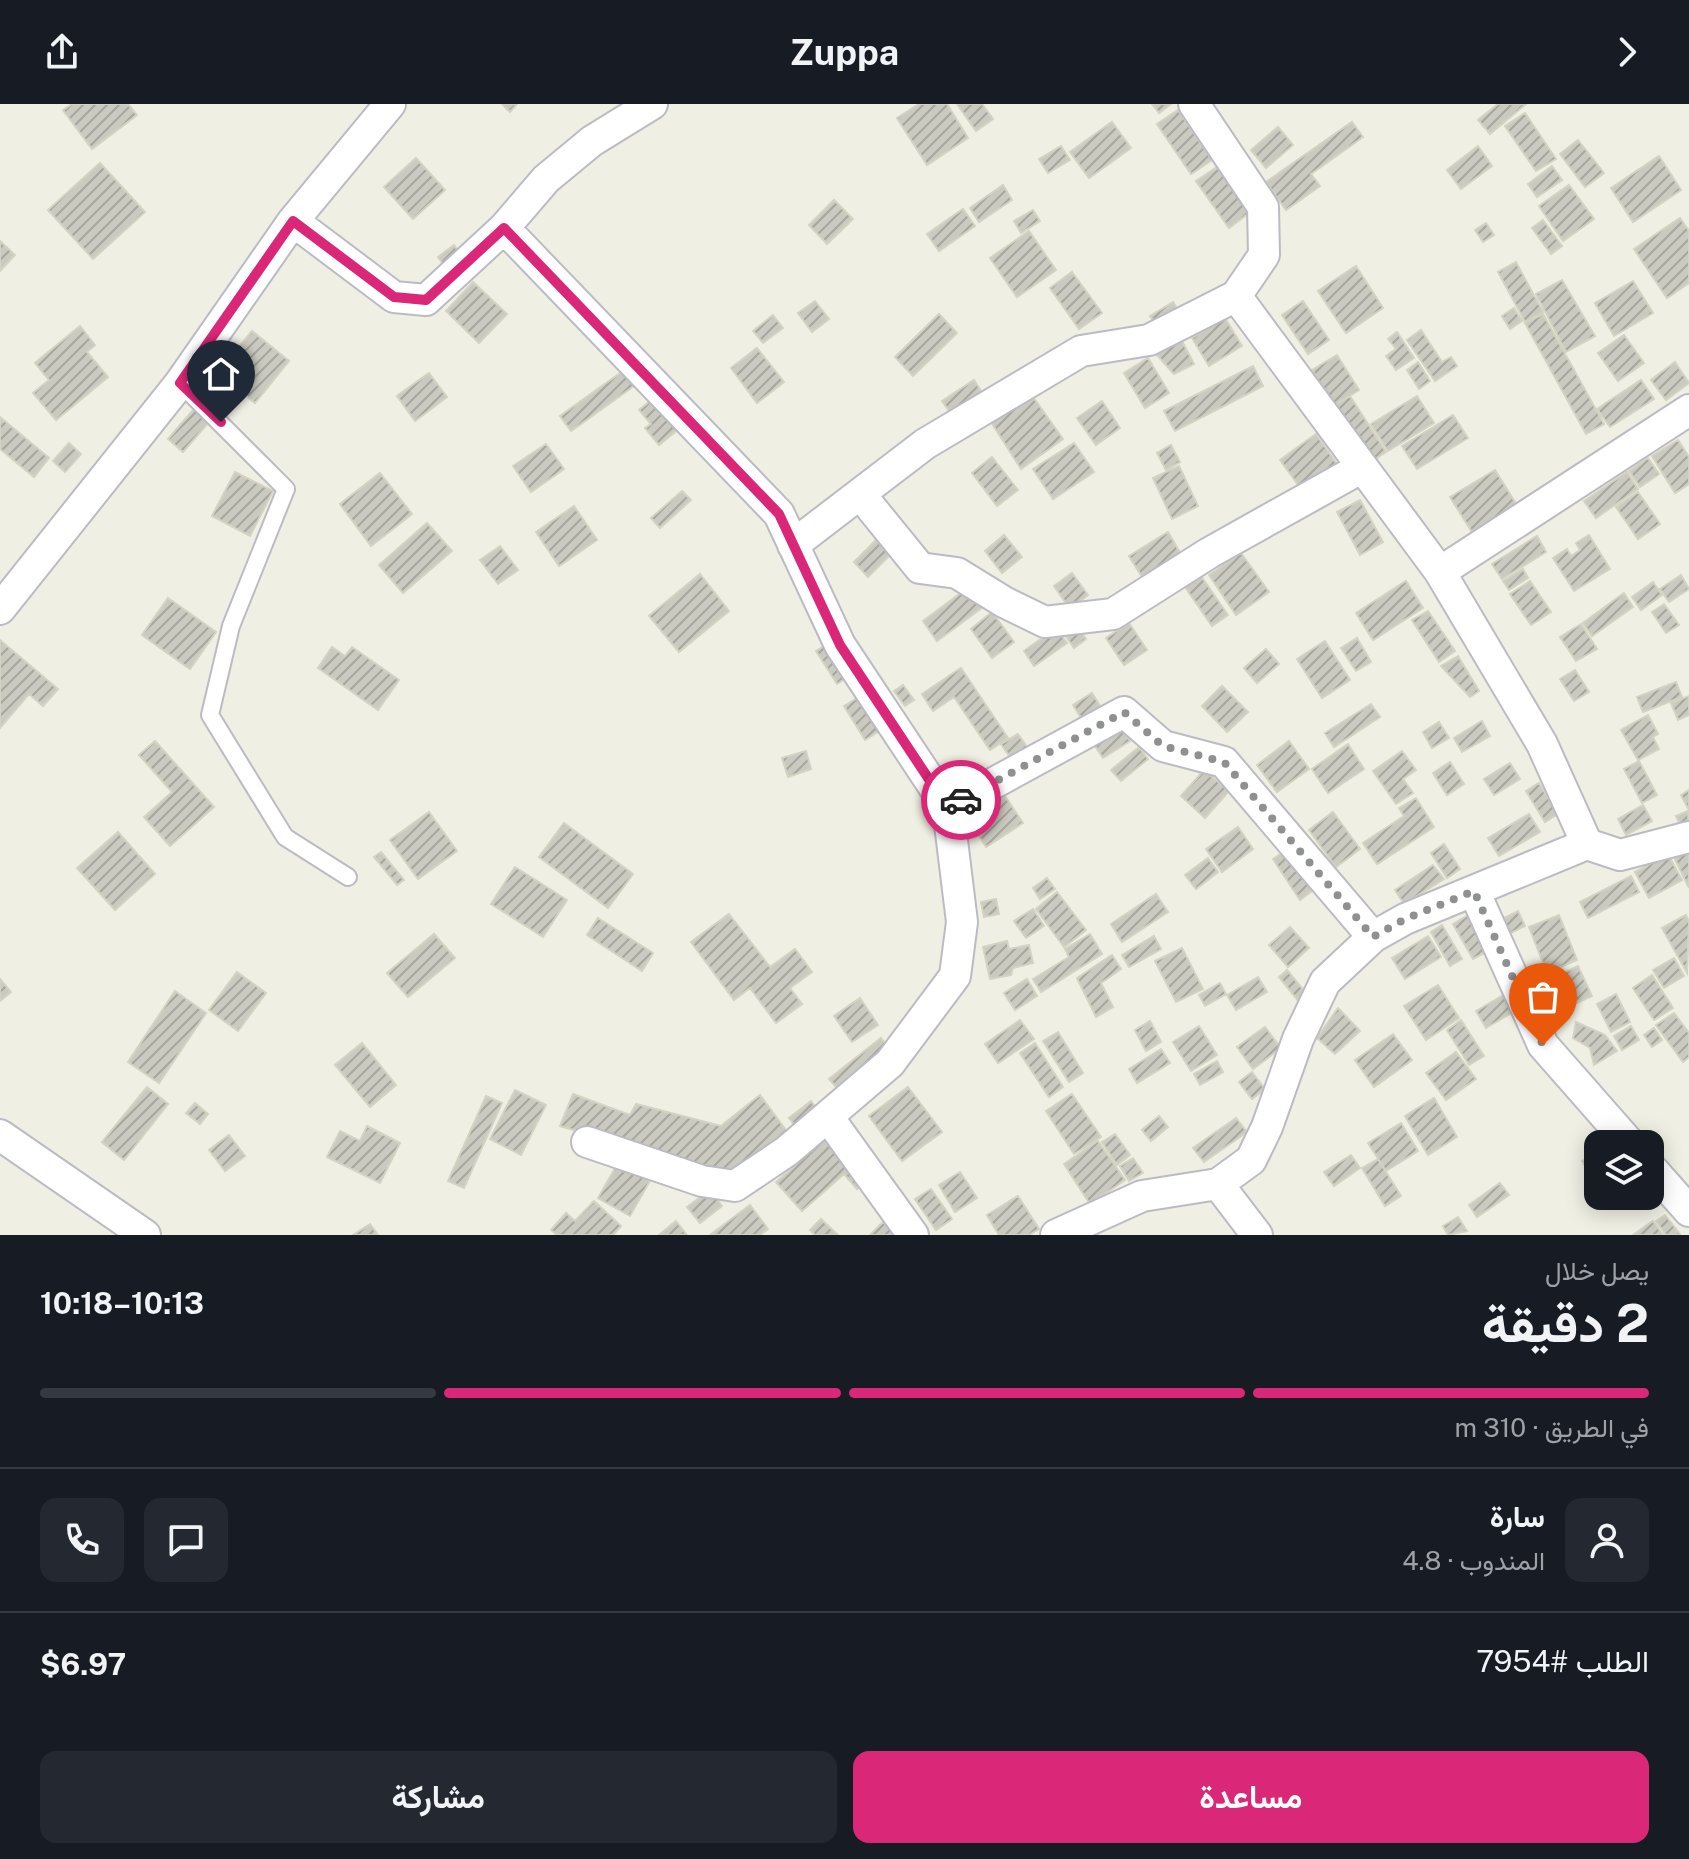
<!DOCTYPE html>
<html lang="ar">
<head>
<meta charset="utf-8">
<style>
	:root { --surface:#171b24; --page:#242831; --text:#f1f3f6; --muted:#9ea1a6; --line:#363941; --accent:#db2777 }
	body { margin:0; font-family:"Public Sans",Vazirmatn,sans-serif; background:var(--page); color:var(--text); direction:rtl; height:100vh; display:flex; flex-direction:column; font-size:30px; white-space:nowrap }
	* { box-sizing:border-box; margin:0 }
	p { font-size:26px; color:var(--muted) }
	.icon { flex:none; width:44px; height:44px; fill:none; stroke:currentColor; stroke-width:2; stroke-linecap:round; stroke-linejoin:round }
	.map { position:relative; height:1131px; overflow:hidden; direction:ltr }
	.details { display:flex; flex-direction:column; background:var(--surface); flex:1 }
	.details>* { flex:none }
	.buttons { position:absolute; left:1584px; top:1026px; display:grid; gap:16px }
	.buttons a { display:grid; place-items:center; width:80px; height:80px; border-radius:16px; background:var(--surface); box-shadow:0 4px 20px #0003; font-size:40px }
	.pin { position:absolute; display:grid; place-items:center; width:68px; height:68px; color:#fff; margin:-82px -34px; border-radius:50% 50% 50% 0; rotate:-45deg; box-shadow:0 0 8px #0007 }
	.pin .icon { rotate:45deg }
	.courier { position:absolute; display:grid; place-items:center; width:80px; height:80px; margin:-40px; border:6px solid #db2777; border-radius:50%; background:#fff; color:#222; box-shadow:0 2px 10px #0007 }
	.head em { font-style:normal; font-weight:700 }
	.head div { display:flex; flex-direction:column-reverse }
	.head { display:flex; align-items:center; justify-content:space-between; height:136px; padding:0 40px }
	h1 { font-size:52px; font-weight:700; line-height:60px }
	.bar { display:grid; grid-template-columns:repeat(4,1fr); gap:12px 8px; align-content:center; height:96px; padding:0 40px }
	.bar i { height:10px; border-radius:6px; background:var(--line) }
	.bar .on { background:var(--accent) }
	.bar p { grid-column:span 4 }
	.line { display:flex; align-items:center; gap:20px; padding:0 40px; border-top:2px solid var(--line) }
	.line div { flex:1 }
	.round { display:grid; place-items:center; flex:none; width:84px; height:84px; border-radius:16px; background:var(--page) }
	.action { display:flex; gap:16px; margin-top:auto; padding:16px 40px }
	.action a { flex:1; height:92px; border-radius:16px; background:var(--accent); color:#fff; font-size:32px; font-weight:700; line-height:92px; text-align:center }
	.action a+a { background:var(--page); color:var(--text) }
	header { display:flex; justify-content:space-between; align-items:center; height:104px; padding:0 40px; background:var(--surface); font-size:36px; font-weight:700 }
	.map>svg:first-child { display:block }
</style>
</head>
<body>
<header><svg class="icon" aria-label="forward" viewBox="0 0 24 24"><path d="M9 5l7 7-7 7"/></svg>Zuppa<svg class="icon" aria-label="share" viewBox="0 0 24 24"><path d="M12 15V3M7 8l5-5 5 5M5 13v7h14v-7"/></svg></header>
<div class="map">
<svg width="1689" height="1131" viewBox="0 0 1689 1131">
	<defs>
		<pattern id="building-hatch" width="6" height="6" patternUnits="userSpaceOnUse" patternTransform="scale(2)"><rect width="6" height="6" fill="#cacac0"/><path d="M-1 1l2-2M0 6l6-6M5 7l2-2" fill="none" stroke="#a7a7a0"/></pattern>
	</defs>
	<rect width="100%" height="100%" fill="#efefe4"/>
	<!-- building -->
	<path fill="url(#building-hatch)" stroke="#d4d3c2" stroke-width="2" d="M72,0H128L137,11L92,45L63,6Z
		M502,0H517L510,8Z
		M919,0H947L968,34L927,61L897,14Z
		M957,0H982L993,15L976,27Z
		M1152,0H1171L1159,9Z
		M1498,0H1526L1490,30L1478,16Z
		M1178,6L1212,56L1191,70L1157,20Z
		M1525,9L1556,55L1536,67L1505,22Z
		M1112,18L1131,44L1089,74L1070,48Z
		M1352,18L1363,33L1311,70L1320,82L1286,106L1266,78Z
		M1278,23L1293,41L1266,64L1251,46Z
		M1578,36L1604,69L1585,83L1560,50Z
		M1061,42L1070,56L1048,69L1039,55Z
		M1478,42L1492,62L1461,85L1447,66Z
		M1659,52L1681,86L1633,118L1611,84Z
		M416,54L445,86L413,115L384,83Z
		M100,59L145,108L93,155L48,106Z
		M1552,62L1562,76L1537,93L1528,80Z
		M1217,63L1249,109L1229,124L1196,77Z
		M1003,81L1012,96L979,118L970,104Z
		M1569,81L1594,115L1563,137L1539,102Z
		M834,96L853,115L827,140L809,121Z
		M963,105L975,122L939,147L927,130Z
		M1033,106L1040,117L1021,129L1014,117Z
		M1680,114L1689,127V179L1667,194L1634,145Z
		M1543,116L1562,142L1551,150L1532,124Z
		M1486,119L1494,131L1483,138L1475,126Z
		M1029,127L1056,166L1017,193L990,154Z
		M0,137L15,151L0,167Z
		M454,141L463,154L447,166L438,153Z
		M1516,158L1543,208L1525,218L1498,168Z
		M1356,162L1383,204L1346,229L1318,187Z
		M1072,168L1102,209L1079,225L1050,184Z
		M1562,176L1595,232L1566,248L1536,190Z
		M1633,177L1653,209L1614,232L1595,199Z
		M473,178L507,210L479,239L446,207Z
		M815,197L829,215L812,228L798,209Z
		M1303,197L1329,236L1308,250L1282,211Z
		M1173,198L1183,214L1160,228L1150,212Z
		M1514,204L1522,217L1510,225L1502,212Z
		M939,210L957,229L913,272L895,253Z
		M1543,210L1604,320L1586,330L1525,219Z
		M773,211L783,224L763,239L753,227Z
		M1225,214L1242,242L1209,262L1192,234Z
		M80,222L95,241L87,248L108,273L56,316L33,289L49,276L35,259Z
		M1421,226L1442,258L1451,253L1457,262L1435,277L1407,236Z
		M252,227L289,257L255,299L218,269Z
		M1397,228L1414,254L1396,266L1386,252L1396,245L1388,235Z
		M1624,231L1644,259L1618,277L1598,249Z
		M1182,237L1194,260L1174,270L1156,250Z
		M757,244L784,278L757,299L731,264Z
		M1337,251L1359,286L1334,302L1312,266Z
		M1148,254L1169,289L1145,304L1124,269Z
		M1418,258L1430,277L1419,285L1407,266Z
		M1675,258L1689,279L1666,296L1651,276Z
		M1253,262L1263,282L1175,327L1164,307Z
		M623,267L634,282L571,327L560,312Z
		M429,269L447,293L415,317L397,292Z
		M974,276L985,293L954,314L942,297Z
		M1641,276L1654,295L1610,323L1597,305Z
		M1031,290L1063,335L1021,365L991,318Z
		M1350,292L1386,348L1369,359L1334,302Z
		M1417,292L1434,319L1388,347L1371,320Z
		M655,293L680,324L659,341L645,324L651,320L639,306Z
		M1102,297L1120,324L1096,341L1077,314Z
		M194,305L209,318L183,348L168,335Z
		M1453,311L1468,334L1417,365L1402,342Z
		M0,313L49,354L34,373L0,345Z
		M1316,330L1339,363L1304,389L1280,356Z
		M1678,336L1689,353V380L1675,389L1652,352Z
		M69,339L81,350L65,368L53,357Z
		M1074,339L1094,368L1053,395L1033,365Z
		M546,340L564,365L531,388L513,362Z
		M1171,341L1180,358L1166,366L1157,349Z
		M992,353L1018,386L997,402L972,369Z
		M1648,354L1659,370L1640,383L1629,367Z
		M1179,362L1198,402L1172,415L1153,374Z
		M1495,366L1520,406L1475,433L1450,393Z
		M235,368L273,387L250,432L212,412Z
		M1627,368L1638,385L1596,414L1584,397Z
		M380,369L412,410L371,442L340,400Z
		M682,387L691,396L660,424L651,414Z
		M1638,388L1660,420L1638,435L1616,403Z
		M1360,396L1383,438L1360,451L1337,408Z
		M574,402L597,436L559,462L536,428Z
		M427,419L452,447L403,489L379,461Z
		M1168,428L1182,452L1144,476L1129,452Z
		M1004,431L1022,453L1002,469L985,447Z
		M1589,431L1610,465L1574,487L1553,454L1567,445L1571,452L1580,446L1576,439Z
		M1537,432L1546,448L1502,475L1492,460Z
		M876,436L890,451L868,473L854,458Z
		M500,442L518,466L498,480L480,456Z
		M1241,449L1269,488L1236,511L1209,471Z
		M1523,465L1528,474L1509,486L1503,477Z
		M1072,469L1088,491L1070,505L1054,482Z
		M700,470L729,507L679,548L649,512Z
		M1681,471L1689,485L1669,498L1660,485Z
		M1201,472L1228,511L1212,522L1185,483Z
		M1406,477L1423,504L1373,536L1356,509Z
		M1530,477L1551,508L1531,521L1510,490Z
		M1653,478L1662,491L1641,506L1632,493Z
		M969,483L983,503L937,537L923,517Z
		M1624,489L1633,503L1592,532L1583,519Z
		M168,494L216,528L190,565L142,531Z
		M1664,500L1679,521L1666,529L1652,508Z
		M1428,507L1455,547L1439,558L1412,516Z
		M992,508L1014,538L992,554L971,525Z
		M1129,519L1147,546L1124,561L1106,534Z
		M1581,520L1597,545L1576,557L1560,533Z
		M1077,522L1086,535L1074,544L1065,531Z
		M1056,524L1067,539L1034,562L1024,547Z
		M1357,534L1371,558L1356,567L1341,544Z
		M0,536L58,585L43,602L29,590L0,624Z
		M832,537L853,570L837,580L816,547Z
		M1325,537L1350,576L1322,594L1297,555Z
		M332,543L345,552L352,543L399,576L378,606L318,564Z
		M1266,545L1279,560L1257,579L1244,564Z
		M1458,552L1479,587L1470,593L1441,562Z
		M961,564L1008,634L990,646L954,593L933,607L922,590Z
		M1575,566L1589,588L1574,597L1560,575Z
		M1676,578L1682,593L1643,608L1637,593Z
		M903,581L914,596L905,602L894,587Z
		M1222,582L1248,608L1227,628L1202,602Z
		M1092,589L1104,608L1085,620L1073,601Z
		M862,591L883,625L865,636L844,602Z
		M1689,592V611L1678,616L1671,599Z
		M1371,600L1380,613L1334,643L1325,629Z
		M1648,611L1658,630L1653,633L1659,645L1638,656L1621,626Z
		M1482,617L1490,632L1462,648L1454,634Z
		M1439,618L1449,634L1432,644L1423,628Z
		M1121,622L1130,637L1103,654L1093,639Z
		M1018,630L1032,650L1016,662L1001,640Z
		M155,637L214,703L170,742L144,713L172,688L139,651Z
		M1289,637L1309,665L1277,688L1257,661Z
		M1348,640L1364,665L1328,689L1312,665Z
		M1139,643L1148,655L1121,677L1111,666Z
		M806,647L811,665L788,673L782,654Z
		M1402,647L1416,666L1403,675L1413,689L1396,700L1373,667Z
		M1639,657L1657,691L1642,699L1624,665Z
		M1450,658L1464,680L1447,691L1433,669Z
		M1510,659L1520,675L1494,691L1484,675Z
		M1204,666L1229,687L1205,714L1181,692Z
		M1539,679L1558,710L1545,718L1526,687Z
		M1689,686V706L1681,691Z
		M1005,692L1023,719L986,743L968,715Z
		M1416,694L1434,723L1377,760L1363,739L1404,712L1399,704Z
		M1643,701L1652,717L1626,731L1618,715Z
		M1688,707L1689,726L1684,729L1676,712Z
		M429,708L457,747L418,775L390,736Z
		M1333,708L1360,745L1336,763L1309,726Z
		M1529,710L1540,728L1499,752L1488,734Z
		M564,719L633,770L608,804L539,753Z
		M1238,723L1253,745L1222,768L1206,745Z
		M118,728L155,770L115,806L77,764Z
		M1444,740L1460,765L1447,774L1431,749Z
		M1689,741V784L1670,745Z
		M1285,747L1312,787L1300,796L1273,755Z
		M381,748L404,776L397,781L374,753Z
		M1668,750L1682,776L1649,794L1635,768Z
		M1208,754L1218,768L1196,785L1185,771Z
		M1433,761L1444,775L1404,800L1395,786Z
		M515,763L567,796L543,833L491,800Z
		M1631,772L1639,788L1588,814L1580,798Z
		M1047,774L1055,785L1040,795L1033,784Z
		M1057,788L1086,826L1064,843L1036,805Z
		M1156,790L1168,808L1122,838L1111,820Z
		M996,795L999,810L984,813L981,798Z
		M1033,805L1044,822L1026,834L1014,817Z
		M1477,806L1497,842L1473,855L1453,820Z
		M1518,807L1525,822L1509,830L1502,815Z
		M729,810L770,863L795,845L812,868L790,884L802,900L776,919L750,884L734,896L691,838Z
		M1559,811L1577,856L1547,869L1529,823Z
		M1686,811L1689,818L1687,869L1662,824Z
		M598,814L653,849L642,867L587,831Z
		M1442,821L1462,855L1450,862L1431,828Z
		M1290,823L1309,844L1288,863L1269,841Z
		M434,830L455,854L408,893L387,869Z
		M1090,830L1102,850L1041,888L1033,875L1069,853L1065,845Z
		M1154,832L1161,845L1129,863L1122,851Z
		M1428,832L1441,853L1405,875L1392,854Z
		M1007,837L1009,845L1029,841L1033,859L1013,864L1011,871L990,875L983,843Z
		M1182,844L1203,885L1176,898L1155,857Z
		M1112,851L1121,865L1101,879L1113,903L1096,913L1077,874Z
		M1674,854L1684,872L1664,884L1653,866Z
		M1578,862L1592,892L1577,899L1563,869Z
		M1287,866L1306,889L1300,899L1279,873Z
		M237,868L266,889L238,927L209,906Z
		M1652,871L1673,904L1654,916L1633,884Z
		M1258,873L1267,888L1236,906L1227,891Z
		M0,875L11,888L0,897Z
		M1027,875L1037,892L1015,906L1004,889Z
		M1220,879L1226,890L1205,902L1199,891Z
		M1438,881L1459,914L1426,936L1404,902Z
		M175,887L206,909L159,979L128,958Z
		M1505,890L1515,907L1486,924L1476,907Z
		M1616,890L1630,918L1611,928L1597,900Z
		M1556,891L1565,910L1543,922L1533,903Z
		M860,894L878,921L852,938L834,912Z
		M1338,904L1360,927L1335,950L1317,934Z
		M1674,909L1689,929V953L1683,958L1656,921Z
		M1020,916L1034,935L998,959L985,940Z
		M1461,916L1484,952L1469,961L1447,926Z
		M1150,917L1161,938L1146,947L1135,926Z
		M1576,918L1605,931L1617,947L1594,961L1590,944L1573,934Z
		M1199,922L1217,951L1191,967L1173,938Z
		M1631,922L1639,936L1622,946L1614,932Z
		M1265,923L1281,944L1253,965L1237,943Z
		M1654,924L1662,936L1652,943L1644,931Z
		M1058,928L1083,969L1069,978L1043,937Z
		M1393,930L1412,956L1374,983L1355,956Z
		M881,934L893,949L841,989L829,975Z
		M362,939L396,981L370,1003L335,961Z
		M1035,939L1063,983L1049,993L1020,949Z
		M1161,945L1170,959L1137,979L1129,965Z
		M1456,948L1476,975L1446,996L1426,969Z
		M1217,957L1223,968L1200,981L1194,970Z
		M1252,968L1265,985L1252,995L1239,978Z
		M147,983L168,1000L124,1056L102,1038Z
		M908,983L942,1028L902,1057L869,1012Z
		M515,986L546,1001L521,1051L490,1035Z
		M573,990L630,1011L636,1000L721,1022L760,991L791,1033L737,1074L560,1022Z
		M1072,990L1101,1033L1074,1050L1046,1007Z
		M486,992L502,999L464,1084L448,1077Z
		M1434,994L1457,1033L1428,1051L1405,1012Z
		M811,997L821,1011L799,1027L789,1014Z
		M195,999L208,1010L200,1020L186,1009Z
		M1159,1012L1168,1023L1151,1037L1142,1026Z
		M1236,1014L1247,1028L1204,1058L1193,1044Z
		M1401,1019L1418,1047L1386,1067L1368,1039Z
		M367,1022L400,1039L380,1079L327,1053L340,1027L360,1037Z
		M831,1030L869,1074L857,1085L844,1070L802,1107L776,1078Z
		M1115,1030L1130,1051L1117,1061L1102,1038Z
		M229,1031L245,1052L225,1067L209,1046Z
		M1098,1037L1125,1076L1090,1100L1064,1060Z
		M1596,1050L1598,1053V1085L1582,1057Z
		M1351,1051L1360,1064L1334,1082L1324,1068Z
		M1133,1054L1143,1069L1129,1077L1120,1062Z
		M1378,1055L1401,1092L1385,1102L1362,1064Z
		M619,1057L651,1075L630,1112L598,1094Z
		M960,1068L977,1094L955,1108L939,1081Z
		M1500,1079L1509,1091L1477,1113L1469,1101Z
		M931,1085L952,1115L936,1126L915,1095Z
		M710,1086L722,1102L700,1119L687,1103Z
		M1018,1092L1039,1125L1029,1131H999L987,1111Z
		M594,1097L621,1122L613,1131H557L551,1126L566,1109L575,1117Z
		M750,1101L768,1125L760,1131H710Z
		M1665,1111L1680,1130L1679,1131H1666L1656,1117Z
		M1458,1113L1467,1127L1448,1131L1443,1122Z
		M821,1115L838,1131H815L810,1126Z
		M676,1117L687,1131H659Z
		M1653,1117L1663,1131H1633Z
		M883,1118L896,1131H870Z
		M370,1120L378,1131H353Z"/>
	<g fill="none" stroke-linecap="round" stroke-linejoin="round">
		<!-- service casing -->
		<g stroke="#bbbcc3" stroke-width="20">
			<path id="service" d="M180,279L286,385L231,522L210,611L285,733L348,773"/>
		</g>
		<!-- minor casing -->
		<g stroke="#bbbcc3" stroke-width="34">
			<path id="minor" d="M1194,0L1263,103L1264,151L1236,192L1440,468L1542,640L1587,740
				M293,117L394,193L426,196L504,124L546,75L592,37L652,0
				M504,124L779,410L840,541L948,704L962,818L955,872L890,959L787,1047L735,1082L702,1077L587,1038
				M860,390L920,464L957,469L1004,498L1045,518L1113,510L1209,449L1361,364
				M793,441L925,340L1081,247L1149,236L1236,192
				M1440,468L1689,306
				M0,505L180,279L293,117L390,0
				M948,704L1124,608L1163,642L1224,658L1373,833
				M1474,787L1543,941L1630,1040
				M828,1013L913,1131
				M0,1031L145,1131
				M1650,1063L1689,1107
				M1218,1080L1257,1131
				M1056,1131L1142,1092L1218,1080L1251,1056L1267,1023L1298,935L1325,878L1373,833L1405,815L1587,740L1620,751L1689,733"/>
		</g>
		<!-- service -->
		<use href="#service" stroke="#fff" stroke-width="16"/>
		<!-- minor -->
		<use href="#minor" stroke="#fff" stroke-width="30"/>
	</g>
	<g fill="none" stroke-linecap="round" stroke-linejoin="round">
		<!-- done -->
		<path stroke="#8f9191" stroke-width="8" stroke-dasharray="0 14.4" d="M961,696L1124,608L1163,642L1224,658L1373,833L1405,815L1474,787L1543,941"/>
		<!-- route -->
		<path stroke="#db2777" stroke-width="10" d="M221,318L180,279L293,117L394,193L426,196L504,124L779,410L840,541L948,704L961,696"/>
	</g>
</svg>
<div class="buttons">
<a><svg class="icon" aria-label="layers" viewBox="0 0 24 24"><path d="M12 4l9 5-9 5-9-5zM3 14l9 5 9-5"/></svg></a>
</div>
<div class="pin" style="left:1543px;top:941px;background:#ea580c"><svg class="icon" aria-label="bag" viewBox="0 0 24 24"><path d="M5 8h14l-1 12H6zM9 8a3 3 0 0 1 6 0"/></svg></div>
<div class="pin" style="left:221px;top:318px;background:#1f2937"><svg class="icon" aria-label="home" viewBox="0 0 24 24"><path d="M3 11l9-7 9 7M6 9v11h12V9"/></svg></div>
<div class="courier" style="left:961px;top:696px"><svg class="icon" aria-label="car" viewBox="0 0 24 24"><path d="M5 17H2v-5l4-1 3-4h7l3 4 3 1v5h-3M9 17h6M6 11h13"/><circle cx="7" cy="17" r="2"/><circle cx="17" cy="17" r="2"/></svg></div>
</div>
<section class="details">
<div class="head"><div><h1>2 دقيقة</h1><p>يصل خلال</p></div><em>10:13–10:18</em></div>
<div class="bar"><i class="on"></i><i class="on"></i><i class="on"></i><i></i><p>في الطريق · 310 m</p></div>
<div class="line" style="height:144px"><a class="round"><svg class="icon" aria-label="person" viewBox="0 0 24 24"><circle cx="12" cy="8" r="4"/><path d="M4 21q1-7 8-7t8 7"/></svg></a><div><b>سارة</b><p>المندوب · 4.8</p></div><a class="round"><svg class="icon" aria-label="chat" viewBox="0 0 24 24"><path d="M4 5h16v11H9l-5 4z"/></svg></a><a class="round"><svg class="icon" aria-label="phone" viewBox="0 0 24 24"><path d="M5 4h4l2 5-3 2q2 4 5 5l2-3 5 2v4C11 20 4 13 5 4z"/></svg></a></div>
<div class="line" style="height:104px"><div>الطلب #7954</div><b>$6.97</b></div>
<div class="action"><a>مساعدة</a><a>مشاركة</a></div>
</section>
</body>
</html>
